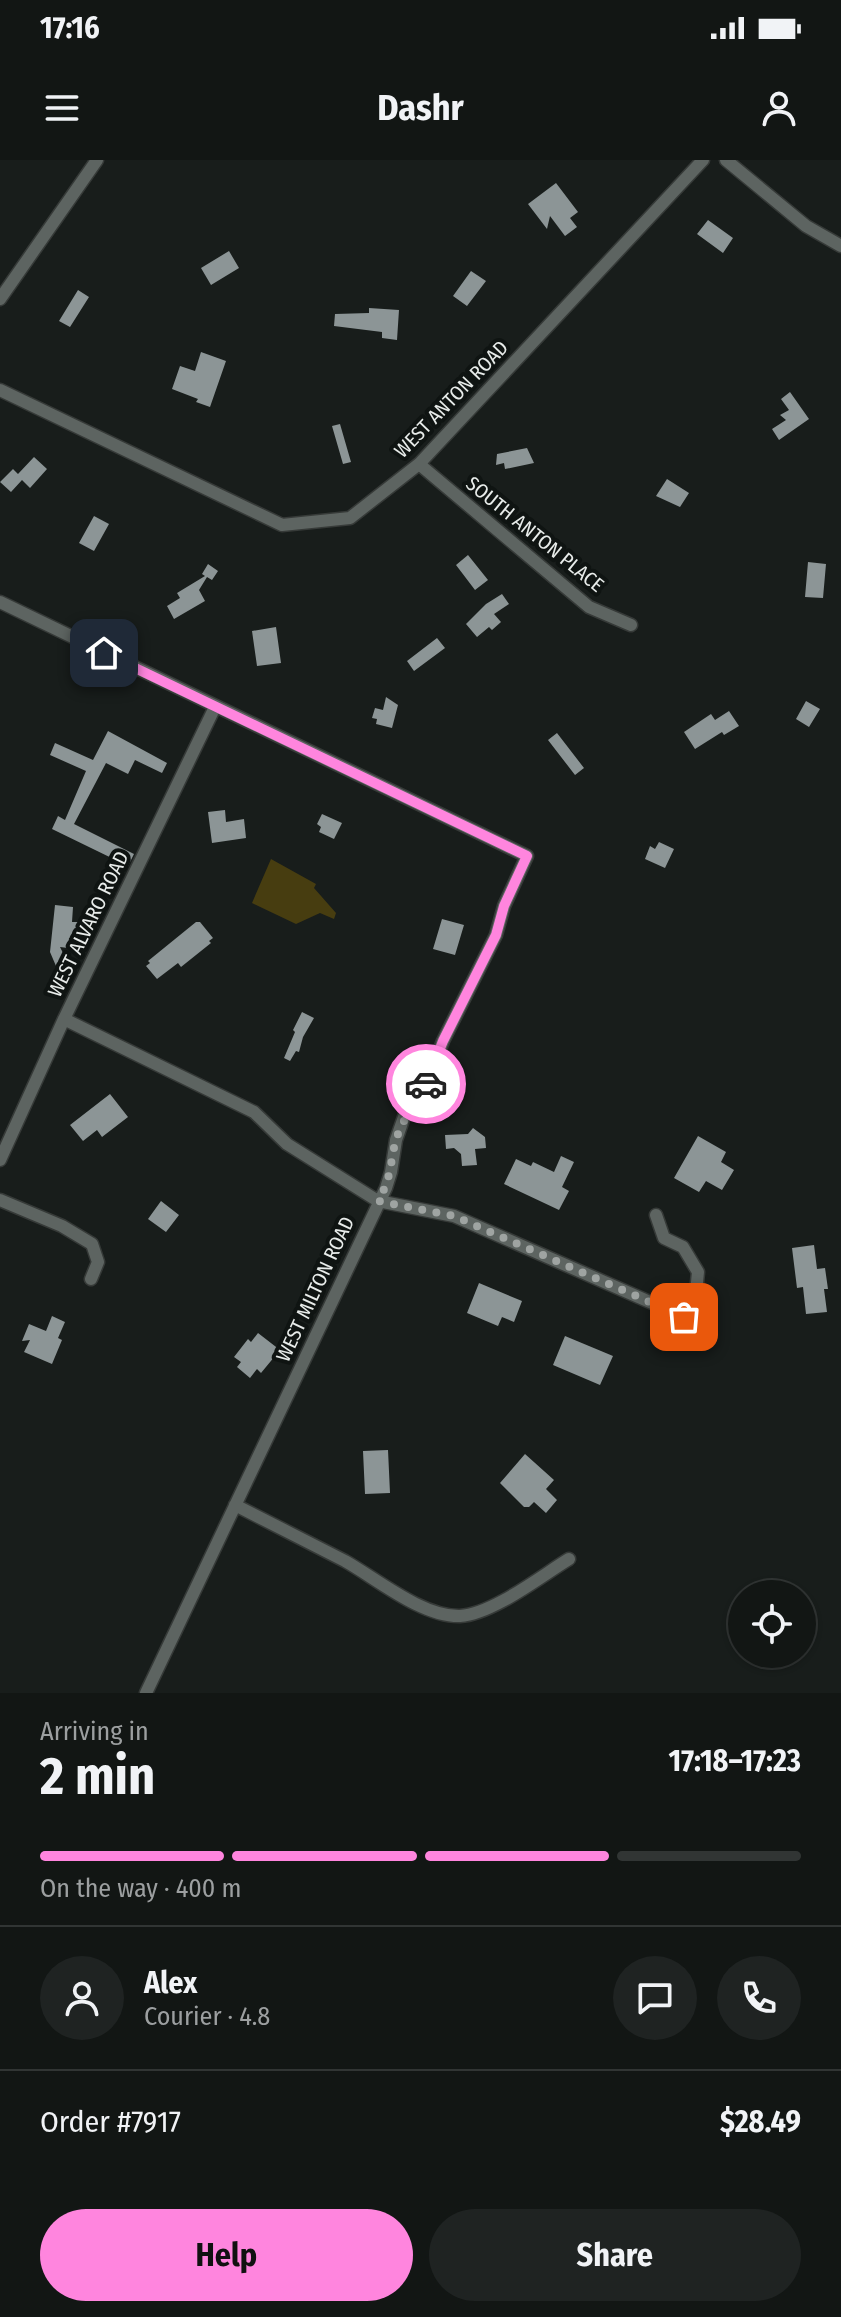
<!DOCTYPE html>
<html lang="en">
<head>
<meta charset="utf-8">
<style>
	:root { --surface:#121614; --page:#1f2322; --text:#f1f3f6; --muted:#9c9fa0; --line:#313534; --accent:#ff85de }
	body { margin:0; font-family:"Fira Sans Condensed",sans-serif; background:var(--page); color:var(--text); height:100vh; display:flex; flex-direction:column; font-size:30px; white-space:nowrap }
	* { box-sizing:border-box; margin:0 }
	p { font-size:26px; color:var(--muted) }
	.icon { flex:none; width:44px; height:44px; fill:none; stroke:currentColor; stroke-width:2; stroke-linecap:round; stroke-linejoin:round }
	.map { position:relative; height:1533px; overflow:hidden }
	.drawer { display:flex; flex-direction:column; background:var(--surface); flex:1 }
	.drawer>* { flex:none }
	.fabs { position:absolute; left:728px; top:1420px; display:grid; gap:16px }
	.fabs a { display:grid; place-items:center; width:88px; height:88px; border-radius:50%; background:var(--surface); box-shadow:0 2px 6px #0004,0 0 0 2px var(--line); font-size:40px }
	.pin { position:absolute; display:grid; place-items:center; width:68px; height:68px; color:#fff; margin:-34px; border-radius:16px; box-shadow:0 4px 12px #0006 }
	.courier { position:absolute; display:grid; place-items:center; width:80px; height:80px; margin:-40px; border:6px solid #ff85de; border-radius:50%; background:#fff; color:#222; box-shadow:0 2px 10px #0007 }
	.head em { font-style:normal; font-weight:700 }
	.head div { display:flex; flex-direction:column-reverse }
	.head { display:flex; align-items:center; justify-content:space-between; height:136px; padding:0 40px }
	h1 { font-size:52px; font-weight:700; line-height:60px }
	.bar { display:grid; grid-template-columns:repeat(4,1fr); gap:12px 8px; align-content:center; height:96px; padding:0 40px }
	.bar i { height:10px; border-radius:6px; background:var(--line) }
	.bar .current { background:var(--accent) }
	.bar p { grid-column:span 4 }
	.line { display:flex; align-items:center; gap:20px; padding:0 40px; border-top:2px solid var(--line) }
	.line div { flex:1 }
	.round { display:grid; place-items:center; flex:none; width:84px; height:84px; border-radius:42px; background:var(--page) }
	.button { display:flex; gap:16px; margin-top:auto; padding:16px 40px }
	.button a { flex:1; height:92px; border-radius:48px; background:var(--accent); color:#111; font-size:32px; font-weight:700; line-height:92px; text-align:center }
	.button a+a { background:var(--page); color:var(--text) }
	.status { display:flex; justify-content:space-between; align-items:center; height:56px; padding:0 40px; background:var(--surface); direction:ltr }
	.status svg { height:22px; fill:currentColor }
	header { display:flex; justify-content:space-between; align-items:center; height:104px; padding:0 40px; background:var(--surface); font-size:36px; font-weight:700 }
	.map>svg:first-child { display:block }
</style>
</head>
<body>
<div class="status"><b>17:16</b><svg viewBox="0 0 49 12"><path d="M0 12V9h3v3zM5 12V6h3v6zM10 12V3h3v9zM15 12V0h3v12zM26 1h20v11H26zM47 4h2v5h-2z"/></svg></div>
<header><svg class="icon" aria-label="menu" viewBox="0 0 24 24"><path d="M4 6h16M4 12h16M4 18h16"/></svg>Dashr<svg class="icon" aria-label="person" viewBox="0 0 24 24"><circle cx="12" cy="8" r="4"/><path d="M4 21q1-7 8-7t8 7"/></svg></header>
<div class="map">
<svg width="841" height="1533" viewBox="0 0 841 1533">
	<rect width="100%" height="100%" fill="#181d1b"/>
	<!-- green -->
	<path fill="#473d10" d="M271,699L316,724L314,728L336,753L334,759L320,753L296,764L252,743Z"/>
	<!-- building -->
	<path fill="#8c9596" d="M556,23L578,52L570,58L577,67L565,76L550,56L547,69L528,44Z
		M708,60L733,78L723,93L697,74Z
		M229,91L239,108L211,125L201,108Z
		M471,111L486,121L467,146L453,136Z
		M78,130L89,137L70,167L59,161Z
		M369,148L399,150L397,180L382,178V172L334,166L335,154L369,153Z
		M201,192L226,201L210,247L196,242L198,239L172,229L180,206L195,211Z
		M790,232L809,259L779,280L772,269L786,260L780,255L789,250L781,239Z
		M340,264L351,302L343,304L332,266Z
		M527,288L534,303L505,309L504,303L496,305L497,294Z
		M34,297L47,309L30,328L22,320L11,332L0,322L13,309L18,314Z
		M667,319L689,333L680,347L656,336Z
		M94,356L109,364L94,391L79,383Z
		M468,395L488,420L475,430L456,405Z
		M808,402L826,404L823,438L805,437Z
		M208,404L218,411L212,420L207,417L199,430L205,441L174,459L167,446L180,438L177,433L205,416L202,414Z
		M502,434L509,444L494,454L501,462L492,470L489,467L477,477L466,464L486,444Z
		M276,467L281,503L257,506L252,471Z
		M437,478L445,488L414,511L407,501Z
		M386,537L398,545L392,568L376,564L377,559L372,558L375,548L383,550Z
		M806,541L820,549L809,567L796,559Z
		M729,551L739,566L724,575L722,572L695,589L684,572L711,554L715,560Z
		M108,571L167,603L162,613L135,600L128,614L106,603L74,664L134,694L128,706L52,669L58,656L65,660L86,611L50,595L55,583L93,600Z
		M557,573L584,608L575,615L548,580Z
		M225,650L226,662L244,659L246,678L212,683L208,652Z
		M322,654L342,663L334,679L319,672L321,667L317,664Z
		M659,682L674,689L665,708L645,699L650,686L655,689Z
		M55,745L73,747L72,762H78L77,778H69L68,788L60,787L67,801L56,806L50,792Z
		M442,759L464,765L455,795L433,789Z
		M196,762H200L213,778L209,781L211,783L181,807L178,803L157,819L146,806L150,803L148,801Z
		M302,852L314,858L303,877L299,892L296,891L290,901L284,898L295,872L293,870Z
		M110,934L128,957L102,977L97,970L83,981L70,965Z
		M473,968L485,977L486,988L475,989L477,1005L462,1006L461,994L454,988L446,989L445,975L468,974Z
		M698,976L726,992L721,1002L734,1010L722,1030L706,1021L699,1032L674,1018Z
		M561,996L574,1002L562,1027L569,1031L559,1050L504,1024L516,999L531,1006L533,1002L554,1012Z
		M161,1041L179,1055L166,1072L148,1059Z
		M814,1085L817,1109L825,1108L828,1129H824L827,1152L806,1154L803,1127L797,1128L792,1088Z
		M479,1123L522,1141L514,1162L502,1157L498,1166L467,1153Z
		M52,1156L65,1162L58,1178L62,1180L52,1204L24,1192L30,1180L22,1181L29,1164L46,1171Z
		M258,1173L280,1190L261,1213L257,1209L250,1218L237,1207L241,1202L234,1197L248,1179L251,1182Z
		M565,1176L613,1196L600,1225L553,1205Z
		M388,1290L390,1333L365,1334L363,1291Z
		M525,1294L554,1320L546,1329L557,1340L546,1353L534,1342L529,1347H524L500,1323Z"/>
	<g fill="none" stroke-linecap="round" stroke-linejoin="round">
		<!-- minor casing -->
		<g stroke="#363a38" stroke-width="15">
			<path id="minor" d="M726,0L806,66L841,86
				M0,139L97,0
				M0,230L282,365L350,358L419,304L703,0
				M419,304L589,447L631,465
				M0,442L527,696L504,746L496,775L443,881L425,929L404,957L396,980L391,1012L386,1028L146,1533
				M64,859L254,952L287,984L378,1041L454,1056L684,1157L695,1143L698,1112L683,1087L664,1078L656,1055
				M0,1000L64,859L215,547
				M0,1040L62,1066L92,1084L98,1102L91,1119
				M235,1345C272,1364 308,1382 345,1401C377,1419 422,1457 460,1456C493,1454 541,1416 569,1399"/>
		</g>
		<!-- minor -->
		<use href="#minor" stroke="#5d6461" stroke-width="12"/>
	</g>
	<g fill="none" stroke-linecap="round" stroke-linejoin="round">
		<!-- done -->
		<path stroke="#9fa4a2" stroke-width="8" stroke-dasharray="0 14.4" d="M426,924C418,942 405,955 398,974C389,999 394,1014 378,1041L454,1056L684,1157"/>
		<!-- route -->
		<path stroke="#ff85de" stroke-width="10" d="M104,493L527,696L504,746L496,775L443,881L426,924"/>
	</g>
	<g text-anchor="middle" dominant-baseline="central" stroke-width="8" stroke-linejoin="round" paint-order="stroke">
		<!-- street labels -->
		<g font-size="20" fill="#e8ecea" stroke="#0f1412">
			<text transform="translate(451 239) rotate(-46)">WEST ANTON ROAD</text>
			<text transform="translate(535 374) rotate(39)">SOUTH ANTON PLACE</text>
			<text transform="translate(88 764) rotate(-64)">WEST ALVARO ROAD</text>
			<text transform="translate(315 1129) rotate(-65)">WEST MILTON ROAD</text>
		</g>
	</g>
</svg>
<div class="fabs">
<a><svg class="icon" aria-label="locate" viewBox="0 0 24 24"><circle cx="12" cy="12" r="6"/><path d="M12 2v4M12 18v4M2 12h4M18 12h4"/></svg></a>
</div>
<div class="pin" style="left:684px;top:1157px;background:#ea580c"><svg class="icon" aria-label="bag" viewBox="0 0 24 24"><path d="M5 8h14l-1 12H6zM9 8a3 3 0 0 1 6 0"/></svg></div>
<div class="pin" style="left:104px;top:493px;background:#1f2937"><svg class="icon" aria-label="home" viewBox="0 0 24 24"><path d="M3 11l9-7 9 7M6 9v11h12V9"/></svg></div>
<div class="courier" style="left:426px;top:924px"><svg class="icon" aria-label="car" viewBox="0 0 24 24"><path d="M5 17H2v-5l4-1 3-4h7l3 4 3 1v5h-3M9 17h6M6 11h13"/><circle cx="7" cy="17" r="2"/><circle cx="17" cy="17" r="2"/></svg></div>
</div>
<section class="drawer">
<div class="head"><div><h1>2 min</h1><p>Arriving in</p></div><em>17:18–17:23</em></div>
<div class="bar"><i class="current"></i><i class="current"></i><i class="current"></i><i></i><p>On the way · 400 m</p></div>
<div class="line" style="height:144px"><a class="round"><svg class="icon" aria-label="person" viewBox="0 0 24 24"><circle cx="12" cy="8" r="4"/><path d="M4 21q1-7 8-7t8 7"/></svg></a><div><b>Alex</b><p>Courier · 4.8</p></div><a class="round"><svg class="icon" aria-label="chat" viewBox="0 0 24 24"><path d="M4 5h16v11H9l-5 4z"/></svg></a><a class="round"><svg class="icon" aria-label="phone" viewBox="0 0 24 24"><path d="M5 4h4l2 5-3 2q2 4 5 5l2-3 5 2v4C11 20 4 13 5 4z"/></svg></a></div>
<div class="line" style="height:104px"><div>Order #7917</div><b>$28.49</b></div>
<div class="button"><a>Help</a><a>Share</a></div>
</section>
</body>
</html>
